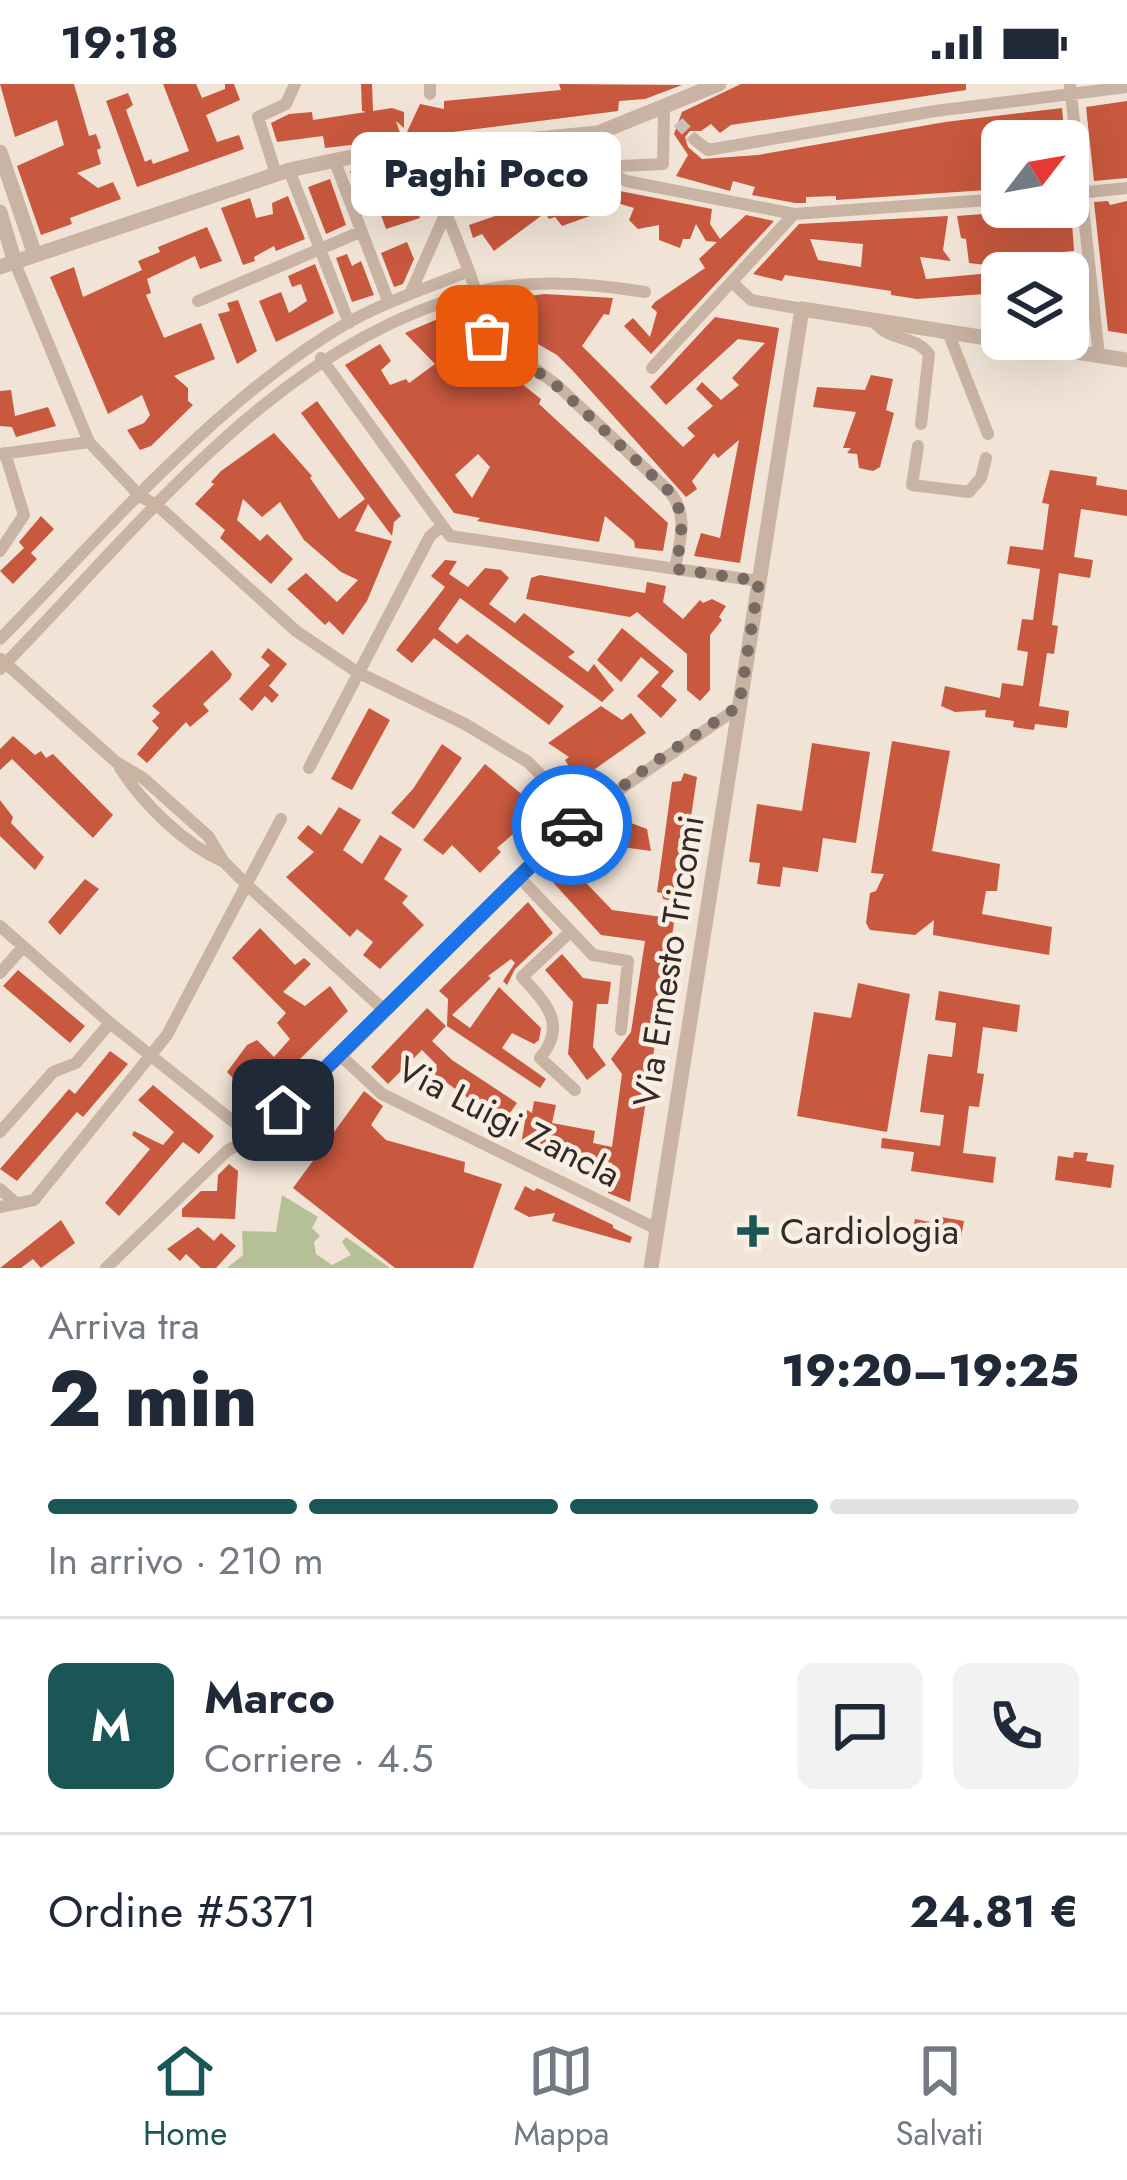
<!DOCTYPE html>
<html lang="it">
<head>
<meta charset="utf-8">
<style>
	:root { --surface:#fff; --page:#f2f2f3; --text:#1f2937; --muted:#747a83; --line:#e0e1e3; --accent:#1b5656 }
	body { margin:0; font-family:Jost,sans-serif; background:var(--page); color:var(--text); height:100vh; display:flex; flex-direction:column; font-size:45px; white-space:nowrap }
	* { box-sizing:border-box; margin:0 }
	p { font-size:39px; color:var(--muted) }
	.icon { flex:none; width:66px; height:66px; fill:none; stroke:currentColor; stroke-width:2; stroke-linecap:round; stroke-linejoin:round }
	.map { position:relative; height:1184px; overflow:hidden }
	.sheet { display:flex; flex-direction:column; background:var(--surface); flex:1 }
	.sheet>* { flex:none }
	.needle { width:78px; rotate:59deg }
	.tools { position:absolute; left:981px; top:36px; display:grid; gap:24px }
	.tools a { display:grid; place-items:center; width:108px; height:108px; border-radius:18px; background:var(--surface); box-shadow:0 12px 48px #0002; font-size:60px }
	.pin { position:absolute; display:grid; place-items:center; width:102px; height:102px; color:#fff; margin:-51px; border-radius:24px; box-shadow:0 6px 18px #0006 }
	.courier { position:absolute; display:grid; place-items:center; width:120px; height:120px; margin:-60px; border:9px solid #1a73e8; border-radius:50%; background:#fff; color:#222; box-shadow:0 3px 15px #0007 }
	.bubble { position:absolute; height:84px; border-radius:18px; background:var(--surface); box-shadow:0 12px 48px #0002; font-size:39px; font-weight:800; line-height:84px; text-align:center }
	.headline em { font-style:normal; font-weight:800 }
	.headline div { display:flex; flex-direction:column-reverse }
	.headline { display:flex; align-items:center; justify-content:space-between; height:204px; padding:0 48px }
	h1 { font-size:78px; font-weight:800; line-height:90px }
	.bar { display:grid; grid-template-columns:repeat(4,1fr); gap:18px 12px; align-content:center; height:144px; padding:0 48px }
	.bar i { height:15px; border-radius:9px; background:var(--line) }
	.bar .current { background:var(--accent) }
	.bar p { grid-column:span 4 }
	.line { display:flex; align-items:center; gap:30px; padding:0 48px; border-top:3px solid var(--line) }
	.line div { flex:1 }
	.round { display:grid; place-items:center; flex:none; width:126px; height:126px; border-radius:18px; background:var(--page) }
	.status { display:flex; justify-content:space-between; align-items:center; height:84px; padding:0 60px; background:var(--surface); direction:ltr }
	.status svg { height:33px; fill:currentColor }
	.menu { display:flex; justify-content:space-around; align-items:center; height:168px; border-top:3px solid var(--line); background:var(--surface); font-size:33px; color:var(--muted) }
	.menu a { display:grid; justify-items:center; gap:6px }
	.menu .current { color:var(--accent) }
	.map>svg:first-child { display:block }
</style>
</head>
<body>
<div class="status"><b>19:18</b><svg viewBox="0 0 49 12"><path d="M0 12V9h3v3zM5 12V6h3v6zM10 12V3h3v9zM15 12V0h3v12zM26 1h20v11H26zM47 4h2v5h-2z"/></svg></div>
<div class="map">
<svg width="1127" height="1184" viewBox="0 0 1127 1184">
	<rect width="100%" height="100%" fill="#f1e4d7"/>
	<!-- green -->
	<path fill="#b5c097" d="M282,1111L318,1133L312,1144L320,1152L314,1158L316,1170L332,1181L351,1171L342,1158L346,1153L390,1184H227L243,1171L242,1147L276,1148Z"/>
	<!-- building -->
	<path fill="#c8583e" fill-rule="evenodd" d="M0,0H74L89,52L96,50L101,64L97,66L101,80L77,89L98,104L113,98L121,115L70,134L72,140L41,151L17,82L64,61L57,36L15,53Z
		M163,0H196L202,14L225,5V0H234L240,16L206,31L217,58L239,51L244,65L137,103L106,17L128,9L133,21L126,26L145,78L151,75L153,80L189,67Z
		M361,0H372L373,27L392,24L404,28V44L396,37L402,55L325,64L323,52L277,58L271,39L289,30L312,28L313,36L366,28L362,27Z
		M559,0L682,1L645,15L619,17L618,27L413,53L407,48L420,20L444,25V17L561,6Z
		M741,0H966V6L731,41L720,49L711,40L701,47H690L685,53L688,63L702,75L758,71L945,38L1062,24L1065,57H1002V105L836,116V112L806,113V119H795L752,111L755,103L733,97L730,107L676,92L688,71L674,50L682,28Z
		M1127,17V94L1094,97L1086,23Z
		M410,79L413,90L407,94L420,134L386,145L376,117L364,124L350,87Z
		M330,95L346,141L326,150L308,103Z
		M589,101L712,125L710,140L720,155L746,131L774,137L651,270L624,242L633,234L650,253L657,228L651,223L655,218L705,184L699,175L717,158L706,157L696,140L690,155H683L680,164L659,156V141L638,145L629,136L634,124L614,118L609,127L604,121L590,123V132L562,142L555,133L549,135L545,129L494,167L482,150L473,154L469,141L501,130L499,125L509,121L511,127L553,108Z
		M288,112L305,155L276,167L274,162L254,173L255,177L243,181L221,124L250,114L256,134L273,130L272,119Z
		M1108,117L1110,121L1127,117V250L1108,247L1094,118Z
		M1071,123L1074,167L1063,168L1066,189H1003V183L969,179L966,155L961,154L957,132Z
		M948,132L943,166L951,177L920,173L926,195L1002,188V209H998L996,225L983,223L984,210L917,215L891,211V207L785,191L782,197L753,190L799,140ZM810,155L863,160L861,183L818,176Z
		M207,143L222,177L200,185L195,172L147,195L151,209L146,211L164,254L201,239L215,275L174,292L188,304V317L193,321L151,362L140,366L127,346L144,339L150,331L142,311L108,330L50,193L74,183L83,213L142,186L138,177L160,168L158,163Z
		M407,158L414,175L403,200L394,203L381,169Z
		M347,170L352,182L361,177L374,211L352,218L336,174Z
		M315,180L334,229L276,258L259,217L281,208L289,229L307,217L301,200L292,203L288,192Z
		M544,210L613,214L609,231L604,230L582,262L683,363L695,352L687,344L713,322L696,305L702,298L721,316L739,301L732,294L765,259L738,255L666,321L650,303L715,233L779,244L740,479L694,472L701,449L720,454L739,356L718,374L714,369L692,397L697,405L686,413L573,287L557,271L531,256L533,241L499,242L497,228L488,230L487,218Z
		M238,216L257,267L237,280L218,230L230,227L227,219Z
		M447,231L457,249L541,315L539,320L668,439L663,467L635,464L634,457L605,432L599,458L477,437L480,434L454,429L345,281L380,260L391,277L381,286L390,301L406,295L409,299L435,280L405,249ZM478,370L490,383L472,414L455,391Z
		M871,291L893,295L886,326L894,329L880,383L873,387L859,384L857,370L847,369L851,364H843L856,328L813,323L817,303L865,306Z
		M11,306L15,332L48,323L56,342L16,353L12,343L0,342V307Z
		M317,317L401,432L394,438L392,452L368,420L355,447L392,457L367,517L343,551L329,537L325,541L287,505L306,489L337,518L358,496L341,488L304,456L280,418L262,433L243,415L237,436L260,457L267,450L293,475L271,500L220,454L225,446L195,420L214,400L211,398L221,387L274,349L312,392L310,394L339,435L365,415L301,329Z
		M1050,386L1097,393L1096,401L1127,406V432L1081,425L1074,473L1093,476L1090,494L1059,489L1052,541L1058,542L1054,570L1047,569L1039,622L1069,627L1067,644L1035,640L1034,646L1013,643L1014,637L985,633L986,626L955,628L941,622L945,602L1000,614L1002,599L1023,602L1028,568L1017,566L1022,535L1033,536L1040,485L1007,480L1010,462L1043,466L1049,420L1042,419Z
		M41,432L54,445L31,469L37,475L13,500L0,487L24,464L19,458Z
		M445,476L457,477L449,490L468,503L485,484L501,486L509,494L489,520L515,539L524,529L575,568L568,573L588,588L594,580L614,606L602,618L460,514L438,545L457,560L467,550L564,622L549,641L434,554L412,579L396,566L445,503L431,492Z
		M540,491L645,509L647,498L666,502L663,518L683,535L700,516L703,519L712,515L726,522L719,533L722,536L710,551V606L700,617L687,606V570L637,528L630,533L526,515L531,494Z
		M622,544L674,587L661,602L677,616L661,634L637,612L659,588L641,573L621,598L597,576Z
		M268,564L287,580L269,602L279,611L272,619L265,612L252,627L239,615L270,581L261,573Z
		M212,566L232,590L230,595L203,620L209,627L190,643L186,638L147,679L137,670L159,644L152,637L160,629L152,622Z
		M601,622L622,636L631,629L646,649L578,697L565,676L569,673L548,659Z
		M369,624L390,636L352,706L331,695Z
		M13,652L35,671L41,667L46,674L53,670L113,731L93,754L12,675L0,686V665Z
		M892,657L950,667L932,767L1000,780L997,807H986L982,830L1052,843L1049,871L933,851L934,836L915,851L870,846L866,839L870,809L876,807L884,790L871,789Z
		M812,659L870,668L856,759L823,754L818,788L783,783L780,803L757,800L760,779L749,778L757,720L802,727Z
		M442,660L462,674L414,745L391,729L413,705Z
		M485,680L541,726L497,764L501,768L480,789L452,761L443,771L423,756Z
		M684,689L697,693L678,818L663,815L662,809L657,808L672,698L681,697Z
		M0,716L13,733L11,739L44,773L35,786L0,752Z
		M339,723L361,736L343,766L362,780L380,751L402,765L384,795L408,812L402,819L424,841L380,885L363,871L373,858L357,845L350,853L286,793L314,768L297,754L308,741L321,751Z
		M615,733L647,745L651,767L622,763L609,777L602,771L595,755Z
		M568,780L612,826L662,833L674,839L630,1118L608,1109L612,1079L521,1060L527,1026L532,1029L534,1017L556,1021L552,1039L595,1047L593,1059L612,1063L622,990L611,975L631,948L645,857L601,851L550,795Z
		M85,795L99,805L60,851L48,838Z
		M528,818L553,849L515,885L507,901L503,897L515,879L511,875L488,892L491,894L452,931L470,944L499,903L541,944L539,956L534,960L512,949L502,964L546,995L540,1004L447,942L448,915L439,907Z
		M260,844L295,881L304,874L311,880L283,908L305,922L330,902L348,927L300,975L306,983L296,991L287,984L260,1011L253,1003L245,1007L227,988L247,961L257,956L274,973L290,955L277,939L286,929L232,874Z
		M562,870L583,894L611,898L608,920H597L593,963L606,981L587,996L568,970L573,918L545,886Z
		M18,886L85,942L70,959L3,902Z
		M858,899L910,910L887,1048L797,1032L814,928L851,934Z
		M939,907L1020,921L1017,948L983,943L977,989L984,990L979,1023L969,1022L963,1069L996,1073L993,1099L911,1087L914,1068L881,1064L882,1054L940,1062L944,1031L920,1028L928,970L952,973L956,939L935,936Z
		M427,924L446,942L432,957L452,976L517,1019L503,1039L433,989L437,981L422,966L388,1000L371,983Z
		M110,967L128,980L83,1033L77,1028L17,1097L0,1085L69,1005L75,1010Z
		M153,1001L214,1052L199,1070L183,1058L119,1132L105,1119L150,1065L132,1051L134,1047L163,1061L174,1048L138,1016Z
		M364,1007L383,1022L371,1041L386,1056L465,1078L464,1088L502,1100L473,1184H395L293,1104Z
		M1074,1068L1088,1069L1086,1077L1114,1081L1111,1104L1055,1096L1058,1072L1073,1074Z
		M229,1080L238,1087L235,1135L182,1133V1125L201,1107H217L218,1091Z
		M525,1102L534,1107L537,1104L613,1141V1144L632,1153L630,1159L552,1137L555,1129L529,1133L514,1125Z
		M941,1133L964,1137L959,1164L911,1159L915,1135L940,1140Z
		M61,1136L75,1159L41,1184L33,1175L21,1184H0Z
		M198,1143L214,1157L221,1149L236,1162L216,1184H201L186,1170L180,1177L167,1165Z"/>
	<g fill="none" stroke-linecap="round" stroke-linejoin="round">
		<!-- minor-tunnel -->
		<path stroke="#cbbfb3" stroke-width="12" stroke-dasharray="12 6" stroke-linecap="butt" d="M678,38L695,56"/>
		<!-- minor -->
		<path stroke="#c9b3a3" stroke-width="12" d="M430,0V10
			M1070,0L1099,272
			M695,56L708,66L935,27L1127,3
			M510,59L515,98
			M422,68L469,187
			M335,78L389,219
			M599,83L626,97L794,130L1002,115
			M599,83L663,80L664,27
			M289,86L349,239
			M276,90L258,33L286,20L295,0
			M1068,110L1127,104
			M445,129L515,98L599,83L598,49
			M15,179L89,358L140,412L158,422L296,547L357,588L465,640L528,678L581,732
			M733,199L751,216L802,225
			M410,210L445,131
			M462,212L473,239L557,301L670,408C689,432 680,456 675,485
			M198,217L360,148
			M872,236C892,260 912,249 929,270L921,340
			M948,248L988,350
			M321,274L450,452L759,497
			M652,284L794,130
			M918,362L912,401L969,408L981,394L986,374
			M1,370L89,358
			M0,467L24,431L5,369
			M0,555C106,447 217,315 349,238C387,217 429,203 469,187L476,208
			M1,575L116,678L143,694L208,752L224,778L246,800L384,926
			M0,585C138,446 274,261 473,209C527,194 591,199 645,208
			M120,684C143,720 184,760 224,778
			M309,684L430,452L442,442
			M520,794L593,871L628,877L621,946
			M0,842L110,939L254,1054
			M570,848L522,893C546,919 568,941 540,974L575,1006
			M0,889L23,863
			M341,972L382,1010L657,1145
			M0,1048L53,988L76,979L110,939
			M0,1105L17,1120
			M0,1123L34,1116L167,951L281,735
			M106,1184L228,1066L254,1054L341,972L581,732L739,623"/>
		<!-- tertiary -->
		<path stroke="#c9b3a3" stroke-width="15" d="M0,68L35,171
			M0,128L15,179
			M0,183L289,86L351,73L598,49L719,0
			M651,1184L802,225L1127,276"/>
	</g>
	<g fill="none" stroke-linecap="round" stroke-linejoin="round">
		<!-- done -->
		<path stroke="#766a63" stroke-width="12" stroke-dasharray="0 21.6" d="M487,252L556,301L670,408C688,432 680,456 676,485L759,497L739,622L649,682L572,741"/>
		<!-- route -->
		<path stroke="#1a73e8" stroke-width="15" d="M283,1026L572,741"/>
	</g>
	<!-- markers -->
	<path fill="#1b5656" stroke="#f9eee4" stroke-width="4.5" d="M747 1129h12v12h12v12h-12v12h-12v-12h-12v-12h12z"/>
	<g text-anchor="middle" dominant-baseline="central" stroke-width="9" stroke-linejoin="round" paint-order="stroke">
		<!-- street labels -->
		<g font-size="36" fill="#342925" stroke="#f9eee4">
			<text transform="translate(668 877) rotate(-81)">Via Ernesto Tricomi</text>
			<text transform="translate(509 1037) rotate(27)">Via Luigi Zancla</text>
		</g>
		<!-- poi labels -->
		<g font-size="36" fill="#342925" stroke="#f9eee4" text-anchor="start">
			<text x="780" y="1147">Cardiologia</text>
		</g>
	</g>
</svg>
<div class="tools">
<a><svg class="needle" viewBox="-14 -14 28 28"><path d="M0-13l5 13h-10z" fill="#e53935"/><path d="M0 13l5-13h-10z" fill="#747a83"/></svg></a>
<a><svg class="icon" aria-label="layers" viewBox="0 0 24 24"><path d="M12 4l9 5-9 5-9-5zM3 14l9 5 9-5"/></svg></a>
</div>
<div class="pin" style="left:487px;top:252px;background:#ea580c"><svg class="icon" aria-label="bag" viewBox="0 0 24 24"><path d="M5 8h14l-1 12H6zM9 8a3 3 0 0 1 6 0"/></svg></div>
<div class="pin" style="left:283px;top:1026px;background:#1f2937"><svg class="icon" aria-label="home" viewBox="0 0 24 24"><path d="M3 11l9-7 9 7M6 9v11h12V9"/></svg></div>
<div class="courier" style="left:572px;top:741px"><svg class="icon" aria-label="car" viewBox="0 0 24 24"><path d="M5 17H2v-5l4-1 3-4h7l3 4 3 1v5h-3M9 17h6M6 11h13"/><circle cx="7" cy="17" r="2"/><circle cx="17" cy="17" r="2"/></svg></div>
<div class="bubble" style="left:351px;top:48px;width:270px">Paghi Poco</div>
</div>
<section class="sheet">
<div class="headline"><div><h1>2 min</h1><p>Arriva tra</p></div><em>19:20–19:25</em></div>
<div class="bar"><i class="current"></i><i class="current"></i><i class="current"></i><i></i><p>In arrivo · 210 m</p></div>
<div class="line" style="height:216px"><b class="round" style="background:var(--accent);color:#fff">M</b><div><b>Marco</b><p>Corriere · 4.5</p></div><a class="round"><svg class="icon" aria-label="chat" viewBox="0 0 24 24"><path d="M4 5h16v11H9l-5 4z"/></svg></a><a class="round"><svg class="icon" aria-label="phone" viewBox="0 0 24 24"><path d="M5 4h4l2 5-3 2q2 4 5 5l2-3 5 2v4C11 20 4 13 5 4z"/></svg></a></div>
<div class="line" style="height:156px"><div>Ordine #5371</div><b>24.81 €</b></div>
</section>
<nav class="menu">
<a class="current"><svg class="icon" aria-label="home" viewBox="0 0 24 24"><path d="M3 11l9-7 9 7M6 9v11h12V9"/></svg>Home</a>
<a><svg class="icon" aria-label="map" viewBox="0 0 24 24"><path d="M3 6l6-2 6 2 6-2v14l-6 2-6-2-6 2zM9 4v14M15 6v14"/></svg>Mappa</a>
<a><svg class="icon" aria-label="saved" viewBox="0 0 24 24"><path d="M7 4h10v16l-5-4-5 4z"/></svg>Salvati</a>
</nav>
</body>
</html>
